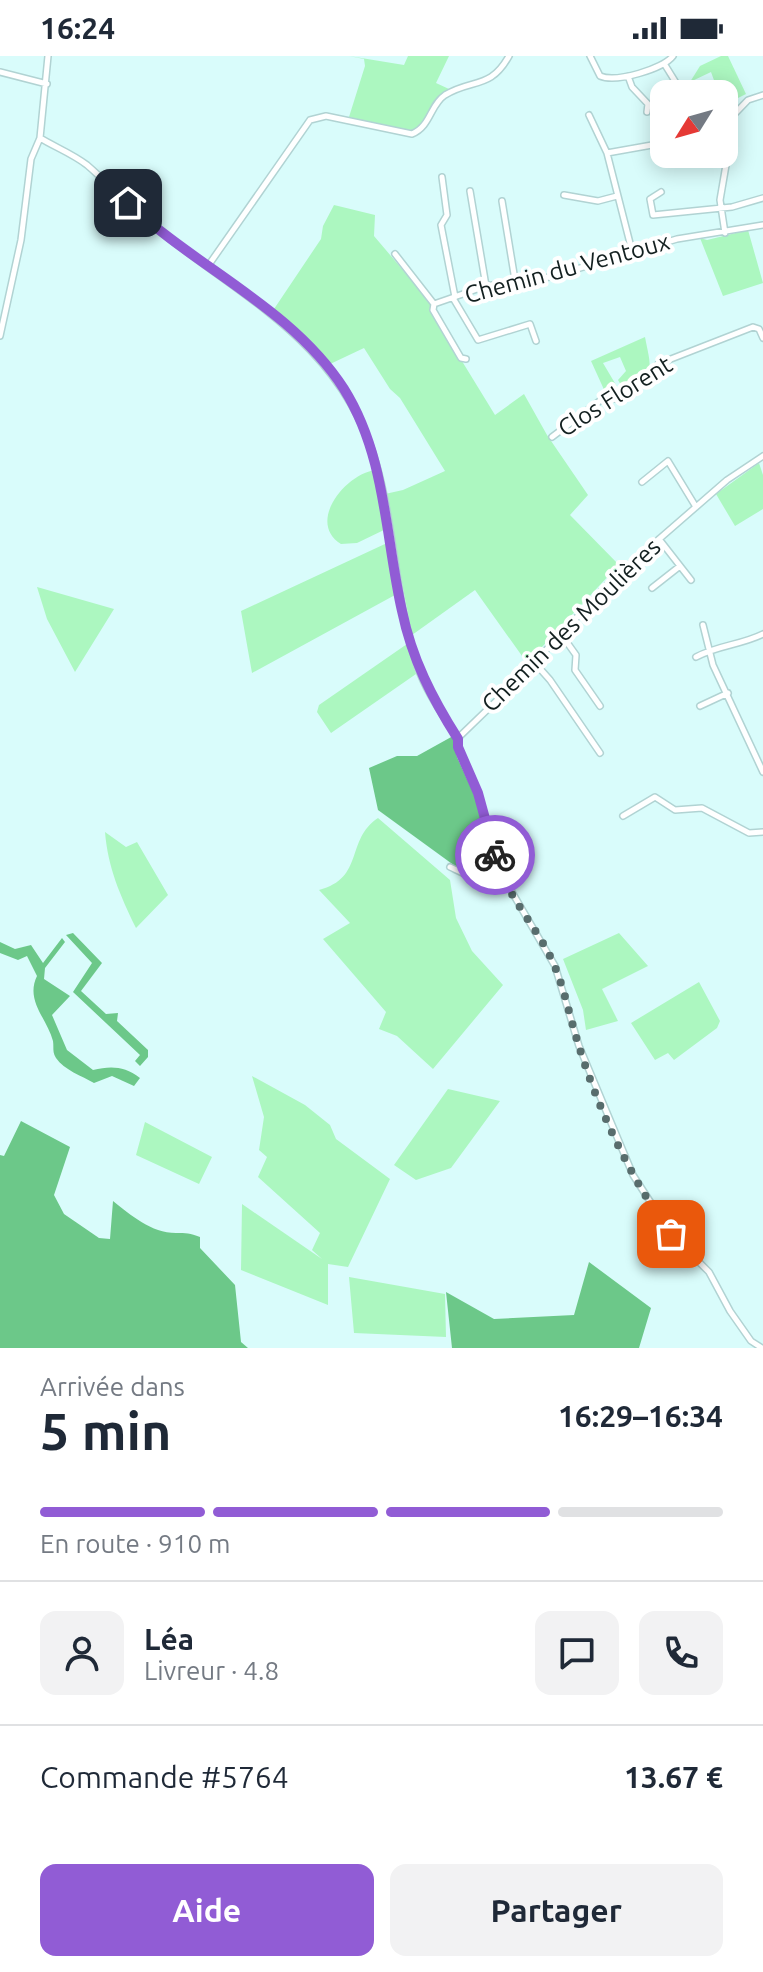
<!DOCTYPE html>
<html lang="fr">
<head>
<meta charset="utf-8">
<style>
	:root { --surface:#fff; --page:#f2f2f3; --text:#1f2937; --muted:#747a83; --line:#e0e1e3; --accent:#915cd5 }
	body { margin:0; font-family:Ubuntu,sans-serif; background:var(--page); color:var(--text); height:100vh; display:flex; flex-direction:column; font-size:30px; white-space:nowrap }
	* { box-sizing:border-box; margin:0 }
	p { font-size:26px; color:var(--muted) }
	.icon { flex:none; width:44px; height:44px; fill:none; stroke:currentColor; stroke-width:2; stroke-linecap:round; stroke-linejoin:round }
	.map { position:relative; height:1292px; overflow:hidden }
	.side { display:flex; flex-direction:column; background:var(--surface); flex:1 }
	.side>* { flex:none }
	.needle { width:52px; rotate:233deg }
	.controls { position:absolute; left:650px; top:24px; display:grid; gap:16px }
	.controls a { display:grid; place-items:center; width:88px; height:88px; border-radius:16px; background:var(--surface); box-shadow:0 4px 20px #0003; font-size:40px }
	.pin { position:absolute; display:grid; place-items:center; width:68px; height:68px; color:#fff; margin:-34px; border-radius:16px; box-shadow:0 4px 12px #0006 }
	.courier { position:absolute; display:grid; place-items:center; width:80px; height:80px; margin:-40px; border:6px solid #915cd5; border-radius:50%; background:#fff; color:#222; box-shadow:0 2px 10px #0007 }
	.overview em { font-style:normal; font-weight:700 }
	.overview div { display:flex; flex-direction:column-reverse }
	.overview { display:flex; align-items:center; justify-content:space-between; height:136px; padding:0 40px }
	h1 { font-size:52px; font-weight:700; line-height:60px }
	.bar { display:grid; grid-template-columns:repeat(4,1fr); gap:12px 8px; align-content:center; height:96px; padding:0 40px }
	.bar i { height:10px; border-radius:6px; background:var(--line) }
	.bar .selected { background:var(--accent) }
	.bar p { grid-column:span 4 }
	.line { display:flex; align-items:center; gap:20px; padding:0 40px; border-top:2px solid var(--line) }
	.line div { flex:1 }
	.round { display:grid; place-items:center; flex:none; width:84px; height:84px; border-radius:16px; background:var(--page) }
	.cta { display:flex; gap:16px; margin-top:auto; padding:16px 40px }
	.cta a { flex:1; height:92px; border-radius:16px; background:var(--accent); color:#fff; font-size:32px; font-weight:700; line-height:92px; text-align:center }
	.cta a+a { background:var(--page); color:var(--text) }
	.status { display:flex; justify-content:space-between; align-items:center; height:56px; padding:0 40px; background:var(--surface); direction:ltr }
	.status svg { height:22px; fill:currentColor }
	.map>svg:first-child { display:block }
</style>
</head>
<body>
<div class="status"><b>16:24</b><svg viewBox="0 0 49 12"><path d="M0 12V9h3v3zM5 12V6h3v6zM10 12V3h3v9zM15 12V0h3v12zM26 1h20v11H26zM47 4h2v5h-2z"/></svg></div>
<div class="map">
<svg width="763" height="1292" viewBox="0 0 763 1292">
	<rect width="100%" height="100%" fill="#d9fcfb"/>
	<!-- green -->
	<path fill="#acf7c0" d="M349,0L404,9L408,0H449L436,27L449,33C432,44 427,64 412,78L349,61L365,10L364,3Z
		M721,0H728L746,38L724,49V38H719L711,16L690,26L700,10Z
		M334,149L375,159L374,180L430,246V253L495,359L524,338L547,379L588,439L570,459L620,510L613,515L527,607L475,534L412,579L385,438L403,434L445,415L400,342L390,333L364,292L328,309L295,274L272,256L321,183L323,170Z
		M748,174L763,227L723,240L700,182L707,184Z
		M645,281C652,317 655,313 624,334L618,324L626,315L620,301L603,307L619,334L614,341L606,338L591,305Z
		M759,407L763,419V453L735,470L716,438Z
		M375,414L386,473L357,487L341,488C306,466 346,418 375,414Z
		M387,487L395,539L252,617L241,555Z
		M37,531L114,553L75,616L47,563Z
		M407,588L416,618L331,677L317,656L319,649Z
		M378,762L450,824L456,862L472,895L503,929L433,1013L397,980L379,973L386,956L323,883L350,867L319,834C365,822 345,784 378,762Z
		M105,776L126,791L137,786L168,839L136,872C120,839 108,812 105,776Z
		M619,877L648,910L602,933L618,965L586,974L583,954L563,903Z
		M699,926L720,965L717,972L674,1004L668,997L655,1004L631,967Z
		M252,1020L305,1049L330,1069L336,1083L390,1123L348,1211L328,1208V1249L241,1214L242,1148L322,1203L312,1194L320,1177L258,1121L267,1101L259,1094L264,1061Z
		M448,1033L500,1045L451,1112L416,1124L394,1109Z
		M145,1066L212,1101L199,1128L136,1099Z
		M349,1221L445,1238L446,1281L354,1277Z"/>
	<!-- forest -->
	<path fill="#6cc889" d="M453,680L457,701L476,743L495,812L479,820L455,810L378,754L369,712L397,700H417Z
		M73,877L102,907L81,935L106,958L118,957L117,965L148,994V1001L140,1010L135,1005L140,999L73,936L92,907L66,879Z
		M62,882L65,886L45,912L44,923L70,940L52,959L67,994L93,1014C111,1010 124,1010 140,1022L134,1030L112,1020L94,1027C82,1020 64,1014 56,1002C52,996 54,991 53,985C47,962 25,945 37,920L27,900L18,904L0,897V886L15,893L31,889L43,907Z
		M21,1065L70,1091L54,1139L64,1158L99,1182L110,1183L113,1145C131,1159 151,1177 176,1177C186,1177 190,1177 200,1181V1192L235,1229L241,1286L248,1292H0V1099L4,1100Z
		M589,1206L651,1252L639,1292H452L446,1236L494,1263L574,1259Z"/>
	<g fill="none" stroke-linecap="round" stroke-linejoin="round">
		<!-- minor casing -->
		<g stroke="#b1d3d3" stroke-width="8">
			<path id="minor" d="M590,0L600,20C616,27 663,13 673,0
				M665,9L683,38
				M0,16L47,28
				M628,20L632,31L648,48L647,56
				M589,59L607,97
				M724,69L748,44L763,39
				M40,82C55,91 73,98 87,109C107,126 124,146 144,163C237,240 340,282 376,407C395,473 395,543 417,609C426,636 443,659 458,683V691L478,737L498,812L555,910L579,990L633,1119L671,1178L709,1216L730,1255L751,1285L762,1292
				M724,88L726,109L720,144L725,177
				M442,121L447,159L441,169L455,241
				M470,135L486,230
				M661,136L650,143L653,159L732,151L763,142
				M564,139L598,145L617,140
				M502,145L515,224
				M632,195L607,97L652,89L664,90
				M395,198L434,248
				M208,210L310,64L326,60L412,78C431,70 430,49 445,39C473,22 490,34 509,0
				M453,242L478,284L530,268L536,285
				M434,248L486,230L550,221L677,183L763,169
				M434,248L433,254L461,302L466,303
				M0,280L21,184L31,103L40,82L48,0
				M552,381L601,344L606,341L616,343L653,318L658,308L753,271L759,273L763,282
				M642,426L668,405L696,451
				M659,483L691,524
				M652,532L680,510
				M703,569L713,609L763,716
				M561,578L576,599L575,614L600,650
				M696,601C718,589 741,589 763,578
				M534,606L550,624L600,697
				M700,650L728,637
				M458,682L517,625L612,524L727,424L763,400
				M623,760L655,741L675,754L702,752L749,777L763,776
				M450,811C469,820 482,829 498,812"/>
		</g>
		<!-- minor -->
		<use href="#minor" stroke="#fff" stroke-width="5"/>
	</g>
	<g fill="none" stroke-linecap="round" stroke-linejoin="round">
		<!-- done -->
		<path stroke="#586d6d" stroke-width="8" stroke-dasharray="0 14.4" d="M495,799C506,841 539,872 555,911C565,935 570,962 578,987C597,1051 631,1124 671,1178"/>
		<!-- route -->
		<path stroke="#915cd5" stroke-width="10" d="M128,147C196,212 292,252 344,333C386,400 385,480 402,555C412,603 432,642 458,683V691L478,737L495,799"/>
	</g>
	<g text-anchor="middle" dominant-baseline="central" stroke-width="8" stroke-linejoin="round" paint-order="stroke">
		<!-- street labels -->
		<g font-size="24" fill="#132020" stroke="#fff">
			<text transform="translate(567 212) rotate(-15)">Chemin du Ventoux</text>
			<text transform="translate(615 340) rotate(-32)">Clos Florent</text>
			<text transform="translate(571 569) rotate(-44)">Chemin des Moulières</text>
		</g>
	</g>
</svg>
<div class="controls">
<a><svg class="needle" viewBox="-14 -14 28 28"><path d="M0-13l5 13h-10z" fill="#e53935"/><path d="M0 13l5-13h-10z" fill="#747a83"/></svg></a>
</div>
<div class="pin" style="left:671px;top:1178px;background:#ea580c"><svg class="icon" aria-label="bag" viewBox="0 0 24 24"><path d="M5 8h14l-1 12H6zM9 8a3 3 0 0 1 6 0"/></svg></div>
<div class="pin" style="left:128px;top:147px;background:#1f2937"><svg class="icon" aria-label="home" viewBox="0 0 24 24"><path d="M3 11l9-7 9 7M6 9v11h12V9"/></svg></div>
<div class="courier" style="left:495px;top:799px"><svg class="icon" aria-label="bike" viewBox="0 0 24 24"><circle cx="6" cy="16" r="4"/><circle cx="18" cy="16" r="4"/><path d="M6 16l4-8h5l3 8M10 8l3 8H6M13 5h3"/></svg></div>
</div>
<section class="side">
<div class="overview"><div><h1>5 min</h1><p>Arrivée dans</p></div><em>16:29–16:34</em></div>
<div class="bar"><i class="selected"></i><i class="selected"></i><i class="selected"></i><i></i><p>En route · 910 m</p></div>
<div class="line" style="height:144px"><a class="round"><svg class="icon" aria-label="person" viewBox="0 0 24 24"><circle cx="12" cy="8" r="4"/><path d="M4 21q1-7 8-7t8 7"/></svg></a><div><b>Léa</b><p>Livreur · 4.8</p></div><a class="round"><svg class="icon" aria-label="chat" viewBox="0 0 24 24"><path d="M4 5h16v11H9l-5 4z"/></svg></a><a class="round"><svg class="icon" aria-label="phone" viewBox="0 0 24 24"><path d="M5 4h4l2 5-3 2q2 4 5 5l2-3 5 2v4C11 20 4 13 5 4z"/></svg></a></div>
<div class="line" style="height:104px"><div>Commande #5764</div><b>13.67 €</b></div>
<div class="cta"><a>Aide</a><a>Partager</a></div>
</section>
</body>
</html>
